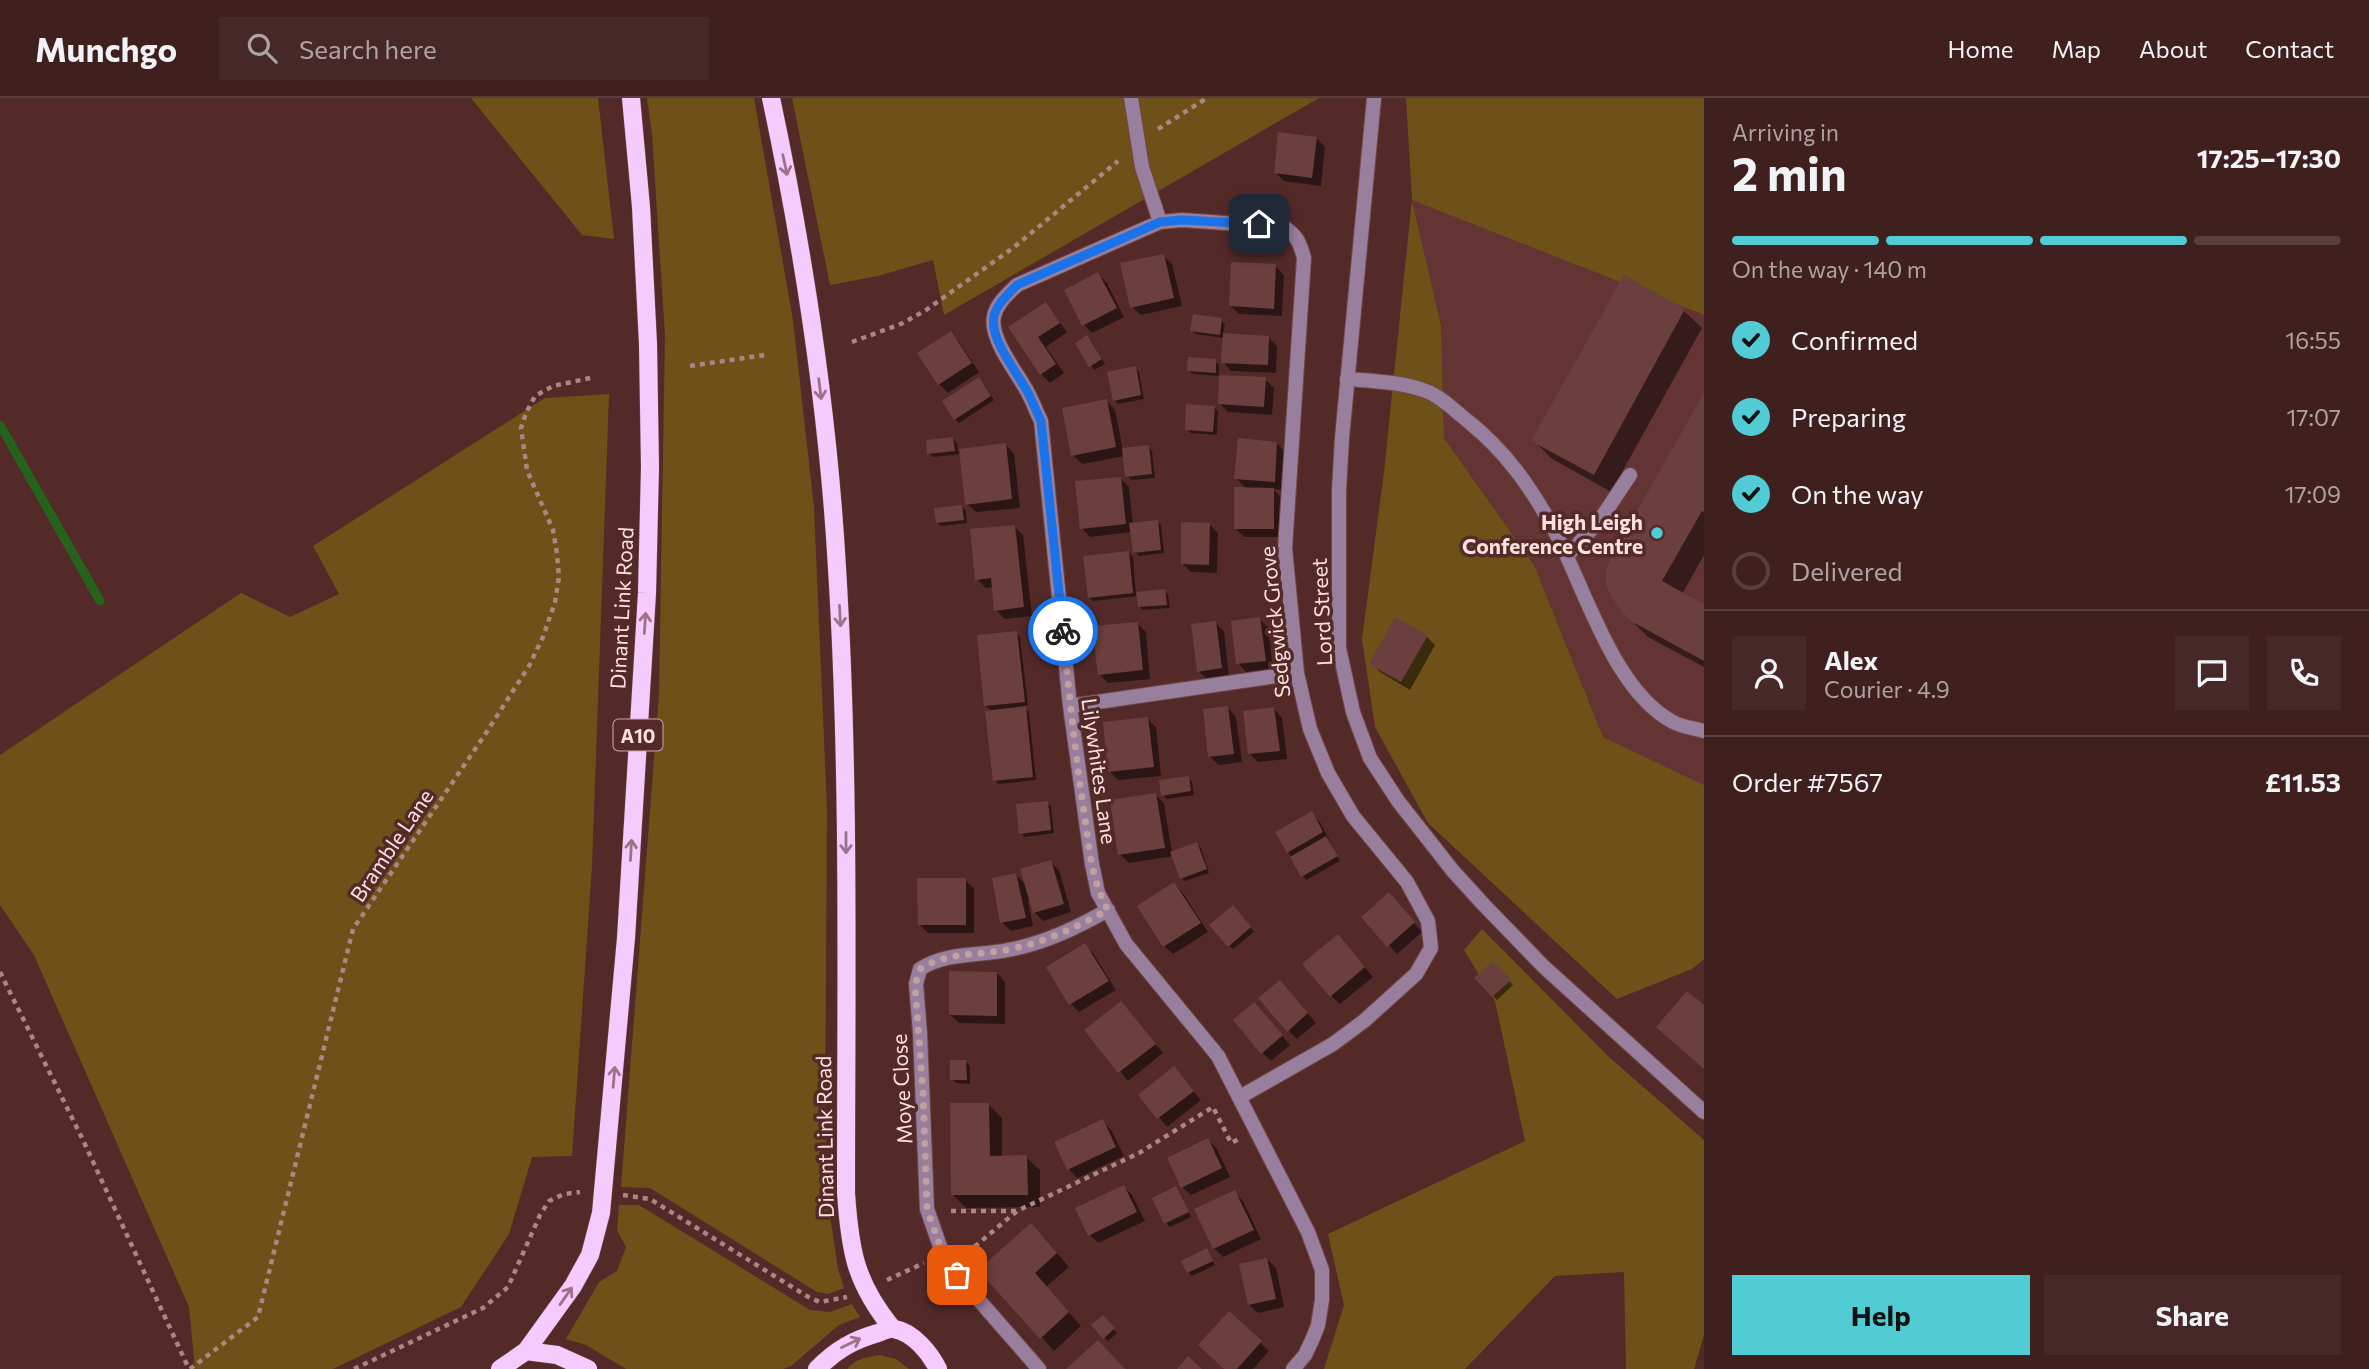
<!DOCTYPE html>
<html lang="en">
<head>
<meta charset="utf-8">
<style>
	:root { --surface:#3f201f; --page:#462828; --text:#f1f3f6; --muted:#ada3a4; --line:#583e3d; --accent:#51ccd4 }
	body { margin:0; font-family:Commissioner,sans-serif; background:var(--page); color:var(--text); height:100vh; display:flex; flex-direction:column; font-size:26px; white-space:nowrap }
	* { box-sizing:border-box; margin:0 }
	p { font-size:23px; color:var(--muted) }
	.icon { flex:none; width:38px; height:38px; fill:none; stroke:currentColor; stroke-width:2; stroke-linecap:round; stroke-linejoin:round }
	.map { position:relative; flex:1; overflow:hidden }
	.details { display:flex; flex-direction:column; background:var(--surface); width:665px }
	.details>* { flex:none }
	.pin { position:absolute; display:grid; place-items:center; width:60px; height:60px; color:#fff; margin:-30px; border-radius:14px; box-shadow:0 4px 10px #0006 }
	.courier { position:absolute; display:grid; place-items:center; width:70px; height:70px; margin:-35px; border:5px solid #1a73e8; border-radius:50%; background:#fff; color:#222; box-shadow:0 2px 9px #0007 }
	.overview em { font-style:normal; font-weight:700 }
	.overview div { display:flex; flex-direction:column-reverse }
	.overview { display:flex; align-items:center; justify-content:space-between; height:119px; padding:0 28px }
	h1 { font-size:46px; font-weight:700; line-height:52px }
	.bar { display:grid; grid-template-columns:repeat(4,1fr); gap:10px 7px; align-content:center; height:84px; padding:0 28px }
	.bar i { height:9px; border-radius:5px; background:var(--line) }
	.bar .current { background:var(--accent) }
	.bar p { grid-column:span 4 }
	.line { display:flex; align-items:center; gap:18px; padding:0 28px; border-top:2px solid var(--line) }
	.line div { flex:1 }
	.round { display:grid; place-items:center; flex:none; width:74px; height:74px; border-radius:0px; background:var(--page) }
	ol { padding:0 28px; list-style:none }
	li { display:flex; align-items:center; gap:21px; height:77px }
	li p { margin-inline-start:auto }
	li .icon { padding:7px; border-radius:50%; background:var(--accent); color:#111; stroke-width:4 }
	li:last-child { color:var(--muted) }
	li i { width:38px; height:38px; border:4px solid var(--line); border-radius:50% }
	.primary-button { display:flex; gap:14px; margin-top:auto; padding:14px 28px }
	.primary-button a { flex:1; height:80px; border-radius:0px; background:var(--accent); color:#111; font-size:28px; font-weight:700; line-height:80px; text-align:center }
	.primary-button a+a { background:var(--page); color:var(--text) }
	header { display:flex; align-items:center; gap:42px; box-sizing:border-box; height:98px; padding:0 35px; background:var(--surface); border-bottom:2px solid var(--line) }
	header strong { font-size:33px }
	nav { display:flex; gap:38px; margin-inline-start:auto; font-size:24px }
	.search { width:490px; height:63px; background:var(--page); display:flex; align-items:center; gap:18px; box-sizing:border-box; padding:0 24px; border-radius:0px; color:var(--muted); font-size:26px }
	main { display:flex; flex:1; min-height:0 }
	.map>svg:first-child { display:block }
</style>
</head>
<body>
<header>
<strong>Munchgo</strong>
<div class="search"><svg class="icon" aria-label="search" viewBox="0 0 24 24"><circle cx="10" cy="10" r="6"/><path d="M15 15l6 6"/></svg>Search here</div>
<nav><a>Home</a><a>Map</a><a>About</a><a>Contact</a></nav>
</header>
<main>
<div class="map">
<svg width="1704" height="1271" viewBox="0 0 1704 1271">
	<rect width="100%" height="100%" fill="#542a29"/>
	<!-- built -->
	<path fill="#643333" d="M1412,101L1704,217V687L1603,639L1534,467L1444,340L1441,227Z"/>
	<!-- green -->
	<path fill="#6d5118" d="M471,0H598L614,141L582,137Z
		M647,0H754L793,222L814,410L827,710L825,1027L830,1118L838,1171L844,1190L828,1196L817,1194L650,1090L621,1089L659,596L665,237L652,36Z
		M792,0H1319L944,217L933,162L878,178L830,187Z
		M1406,0H1704V217L1412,102L1441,227L1444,340L1534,467L1603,639L1704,687V861L1692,871L1617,901L1428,725L1375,629L1362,541L1384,374L1412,101Z
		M609,296L592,768L572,1058L532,1059L509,1136L461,1209L333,1271H195L189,1209L34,857L0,807V657L241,495L290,519L339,496L313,448L545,300Z
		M1482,831L1609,959L1704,1042V1237L1694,1271H1626L1624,1174L1555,1178L1465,1271H1324L1344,1207L1328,1136L1525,1043L1495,903L1464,852Z
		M619,1107H639L810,1212L830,1214L852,1206L860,1219L839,1227L791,1268L783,1271H626L586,1247L566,1241L599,1184L617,1173L626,1149L617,1132Z
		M879,1257L896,1261L909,1271H847C856,1261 866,1259 879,1257Z"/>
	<!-- shadow -->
	<path fill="#0007" d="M1316,40L1325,49L1321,88L1284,83L1275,74Z
		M1163,158L1172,166L1182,208L1141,217L1132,209Z
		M1275,168L1284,177L1282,218L1239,216L1230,208Z
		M1098,176L1107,185L1124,219L1092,235L1083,226Z
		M1624,179L1684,213L1702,230L1611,394L1551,360L1533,342Z
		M1046,206L1067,234L1046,249L1064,275L1050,285L1041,276L1010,230Z
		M1221,222L1225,226L1223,236L1268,239L1277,248L1276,275L1231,273L1223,264L1224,240L1196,236L1192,232Z
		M950,235L959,244L979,274L948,295L939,286Z
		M1091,243L1105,266L1094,272L1077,245Z
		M1215,263L1219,267V278L1193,276L1189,272Z
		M1135,270L1139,274L1144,301L1118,306L1114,302Z
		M1265,281L1274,290L1272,317L1228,314L1219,305Z
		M983,285L994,302L959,325L955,321Z
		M1704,299V457L1682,496L1704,508V569L1648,539L1630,521L1613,458Z
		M1107,303L1115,312L1123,352L1149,349L1152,353L1155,380L1131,382L1127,378L1125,358L1082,366L1073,357Z
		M1214,309L1218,313L1217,337L1191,335L1187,331Z
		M953,341L957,345L958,353L1006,347L1014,356L1020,410L976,414L967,406L961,356L933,359L929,355Z
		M1277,345L1285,354L1283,392L1273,391L1282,400V439H1244L1235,430L1247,391L1236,380Z
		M1120,380L1129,389L1133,426L1157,424L1161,427L1164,455L1139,458L1135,454L1132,434L1090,439L1082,430Z
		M962,409L966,413L967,425L941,428L937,424Z
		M1210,427L1218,435L1217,475L1191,474L1182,465Z
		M1014,428L1023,437L1032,518L1005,521L996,512L993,489L986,490L977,481Z
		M1129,455L1133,459L1136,496L1164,493L1168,497L1170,510L1143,512L1140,509L1138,498L1093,503L1089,499Z
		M1259,521L1268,529L1273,571L1246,574L1238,565Z
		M1137,525L1146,534L1150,581L1108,585L1099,576Z
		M1215,525L1224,533L1229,579L1207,581L1199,573Z
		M1016,535L1020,539L1028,607L1023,608L1029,614L1036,682L999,686L995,683L992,614L986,608Z
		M1427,539L1435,547L1410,592L1380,574L1371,565Z
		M1228,610L1236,619L1242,664L1219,667L1210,659Z
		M1274,611L1282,620L1287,661L1258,664L1250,656Z
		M1147,621L1156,629L1161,678L1118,682L1110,674Z
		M1188,680L1192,684L1194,697L1167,701L1163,697Z
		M1156,697L1164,705L1172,755L1197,746L1201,750L1209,775L1185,783L1181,780L1174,758L1129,765L1120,756Z
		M1047,705L1051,708L1054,735L1025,739L1021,735Z
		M1311,716L1320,724L1340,763L1306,782L1288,754Z
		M1050,764L1059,772L1071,814L1043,823L1034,814L1031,802L1028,803L1033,828L1011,833L1002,824L1016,777L1027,788Z
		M965,782L974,790V835H928L919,826Z
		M1174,786L1183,795L1208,834L1173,856L1164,848Z
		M1398,805L1422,834L1397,856L1389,847Z
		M1236,813L1254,834L1233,851L1229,848Z
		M1084,847L1093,855L1116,892L1079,914L1071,906Z
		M1346,847L1373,879L1340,906L1331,898Z
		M1493,865L1513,887L1497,902L1477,880Z
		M997,875L1005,884V926L959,925L950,917Z
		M1289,893L1316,925L1297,941L1288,932Z
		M1121,905L1163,955L1128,983L1087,932Z
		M1263,915L1290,947L1271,963L1263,955Z
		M966,964L970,968V986L956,985L952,981Z
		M1174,970L1201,1002L1167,1029L1141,997Z
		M989,1007L1002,1020V1059H1026L1040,1072V1109L966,1110L953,1097Z
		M1103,1023L1111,1032L1124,1058L1077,1080L1069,1071L1056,1045Z
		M1208,1042L1217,1051L1230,1079L1191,1097L1182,1089Z
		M1124,1089L1132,1097L1145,1123L1098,1145L1090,1137Z
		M1176,1090L1191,1119L1170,1129L1166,1125Z
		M1234,1094L1243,1103L1261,1141L1223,1159L1214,1150Z
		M1044,1140L1069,1169L1046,1189L1081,1228L1054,1253L981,1172Z
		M1207,1153L1215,1167L1192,1178L1188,1174Z
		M1267,1161L1276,1170L1284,1209L1258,1215L1249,1207Z
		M1229,1215L1269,1253L1253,1271H1226Z
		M1103,1219L1117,1235L1108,1243L1093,1227Z"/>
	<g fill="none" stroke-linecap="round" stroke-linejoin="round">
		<!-- stream -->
		<path stroke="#25621c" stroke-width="9" d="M0,327L100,503"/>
	</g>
	<!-- building -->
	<path fill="#6b3f3e" d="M1278,34L1317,39L1312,80L1274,75Z
		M1164,156L1174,200L1130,210L1120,165Z
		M1231,164L1276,166L1274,211L1229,208Z
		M1098,174L1117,210L1082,228L1064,192Z
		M1624,177L1685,211L1594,377L1531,343Z
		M1046,204L1060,225L1038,239L1056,266L1040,277L1008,229Z
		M1193,216L1222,220L1220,237L1190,233Z
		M951,233L972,265L938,287L917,255Z
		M1223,235L1269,238L1268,267L1221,265Z
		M1087,237L1102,261L1089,269L1075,245Z
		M1188,259L1216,261V275L1187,273Z
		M1136,268L1141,297L1113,303L1107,274Z
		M1219,277L1266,279L1264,309L1218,306Z
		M979,279L991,298L954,322L942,303Z
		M1704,295V414L1702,413L1662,483L1704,506V563L1629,522L1612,500L1606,487V472L1612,457Z
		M1107,301L1116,349L1071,358L1062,310Z
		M1186,306L1215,308L1213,334L1185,332Z
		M953,339L955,353L927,356L926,342Z
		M1238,340L1277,344L1275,384L1234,381Z
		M1006,345L1012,401L965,407L959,351Z
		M1149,347L1152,376L1125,379L1122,350Z
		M1121,379L1126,426L1080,431L1075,383Z
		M1234,389L1274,390V431H1234Z
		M962,407L964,422L936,425L934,410Z
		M1158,422L1161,452L1133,455L1129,425Z
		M1181,424L1210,425L1209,467L1181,466Z
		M1015,427L1024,509L994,513L991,480L975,482L970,431Z
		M1129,453L1133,495L1088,500L1083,458Z
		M1165,491L1167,507L1138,509L1136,494Z
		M1260,519L1266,563L1236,566L1231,523Z
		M1395,519L1428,537L1401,584L1369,566Z
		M1216,523L1222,570L1197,574L1191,526Z
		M1138,524L1143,572L1098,577L1092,528Z
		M1017,533L1025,604L984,608L977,537Z
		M1026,608L1033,679L993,683L985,613Z
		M1228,608L1234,656L1208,659L1203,611Z
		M1274,609L1280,653L1248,656L1243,613Z
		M1148,619L1154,669L1108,674L1103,624Z
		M1189,678L1191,693L1161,698L1159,682Z
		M1156,695L1165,750L1118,757L1110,702Z
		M1048,703L1051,732L1019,736L1016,706Z
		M1312,713L1323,734L1287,755L1275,734Z
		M1326,738L1338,758L1301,779L1290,759Z
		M1197,744L1207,771L1180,781L1170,754Z
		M1051,762L1064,806L1033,815L1020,771Z
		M1016,775L1026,820L1000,825L992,780Z
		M917,780H966V827H918Z
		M1174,784L1201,825L1163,849L1137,808Z
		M1389,794L1415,824L1387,849L1361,819Z
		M1233,807L1251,829L1228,849L1209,827Z
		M1338,836L1365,869L1330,899L1302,866Z
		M1085,845L1109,883L1069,907L1046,869Z
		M1493,863L1511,882L1492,899L1474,880Z
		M949,873L997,874V918L949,917Z
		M1280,882L1308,915L1287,934L1258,900Z
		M1687,893L1704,907V971L1656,929Z
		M1121,903L1156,946L1118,975L1084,932Z
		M1254,904L1283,937L1261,956L1233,922Z
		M950,962H966L967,982H950Z
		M1174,968L1194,993L1157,1021L1138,997Z
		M950,1005H989L990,1058L1027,1057L1028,1097H951Z
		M1103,1021L1116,1049L1067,1072L1054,1044Z
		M1208,1040L1222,1070L1181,1090L1167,1060Z
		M1124,1087L1137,1114L1088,1138L1075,1110Z
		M1176,1088L1189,1114L1164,1126L1152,1100Z
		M1235,1092L1254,1132L1213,1151L1194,1111Z
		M1031,1125L1057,1155L1035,1175L1069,1214L1040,1241L978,1172Z
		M1207,1150L1213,1163L1187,1175L1181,1163Z
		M1267,1160L1276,1201L1248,1207L1239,1166Z
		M1229,1213L1262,1243L1237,1271H1224L1198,1247Z
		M1103,1217L1115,1230L1103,1241L1091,1227Z
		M1098,1242L1125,1271H1066Z
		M1188,1258L1202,1271H1177Z"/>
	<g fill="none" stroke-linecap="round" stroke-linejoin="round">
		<!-- lane casing -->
		<g stroke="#6f4746" stroke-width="16">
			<path id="lane" d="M1347,281C1373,283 1402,284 1426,293C1442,299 1456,314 1469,324C1505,353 1530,388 1552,428C1584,486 1612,592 1673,624C1682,629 1694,630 1704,633
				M1567,458L1600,422L1630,377"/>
		</g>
		<!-- street casing -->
		<g stroke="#6f4746" stroke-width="16">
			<path id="street" d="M1131,0L1142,69L1160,124
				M1374,0L1342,340L1339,392V550L1353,614L1370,660L1398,703L1453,773L1484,807L1543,868L1704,1014
				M1070,608L1297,575
				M1240,999L1333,946L1364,923L1416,876L1431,850L1428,823L1407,784L1353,718L1328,675L1310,631L1297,575L1285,450L1304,160C1300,145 1297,138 1284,129L1182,122L1160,124L1017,187C1008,196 997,205 994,218C989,240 1016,273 1027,293C1032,302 1036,313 1041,323L1070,608L1092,766L1098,795L1126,846L1218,958L1308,1134L1322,1172V1202L1318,1227L1313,1240L1305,1257L1293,1271
				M1039,1271L957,1177L943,1157L927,1111L920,935L916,886L920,871C946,854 978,858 1008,852C1045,845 1076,830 1108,812"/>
		</g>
		<!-- primary casing -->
		<g stroke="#6f4746" stroke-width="19">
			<path id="primary" d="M771,0C804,155 828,312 837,470C850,678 846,887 846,1095C850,1153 855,1184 892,1230
				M526,1253L557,1257L588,1271
				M500,1271L526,1253L573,1188L590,1157L601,1115L626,840L647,495L650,369L648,246L641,109L631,0
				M817,1271C836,1252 853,1242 878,1235C883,1233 889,1230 894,1231C913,1234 930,1255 938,1271"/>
		</g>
		<!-- path -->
		<path stroke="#aa8685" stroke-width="4.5" stroke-dasharray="5 5" stroke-linecap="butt" d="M1158,31L1207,0
			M852,244L903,225L926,212L1013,150L1118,63
			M690,268L765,257
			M0,874L82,1040L189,1271
			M623,1097L650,1101L810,1200L820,1204L847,1199
			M951,1113H1016
			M967,1155L1017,1113L1139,1055L1213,1009L1231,1045L1239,1041
			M887,1182L924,1165
			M190,1271L258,1219L353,831L484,638L529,568L543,539L555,504L559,479L557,456L553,432L527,372L521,330L526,315L535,298L553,288L595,279
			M354,1271L483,1210L508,1189L540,1117L549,1103L564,1096L580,1094"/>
		<!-- lane -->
		<use href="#lane" stroke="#997f9e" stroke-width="14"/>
		<!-- street -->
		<use href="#street" stroke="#997f9e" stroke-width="14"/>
		<!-- primary -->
		<use href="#primary" stroke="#f5cafc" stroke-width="18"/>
	</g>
	<!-- one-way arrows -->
	<defs><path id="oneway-shaft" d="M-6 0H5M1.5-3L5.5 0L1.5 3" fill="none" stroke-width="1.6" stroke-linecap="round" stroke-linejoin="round" transform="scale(1.75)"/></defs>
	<g stroke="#9c7288">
		<use href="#oneway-shaft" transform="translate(785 67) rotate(78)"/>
		<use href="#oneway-shaft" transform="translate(820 291) rotate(83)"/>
		<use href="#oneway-shaft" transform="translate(840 518) rotate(87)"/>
		<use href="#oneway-shaft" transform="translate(645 525) rotate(-86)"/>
		<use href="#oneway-shaft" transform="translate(846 745) rotate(90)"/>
		<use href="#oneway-shaft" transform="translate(631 752) rotate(-87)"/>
		<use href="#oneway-shaft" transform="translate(614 979) rotate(-85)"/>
		<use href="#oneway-shaft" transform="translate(566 1198) rotate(-55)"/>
		<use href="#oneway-shaft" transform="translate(851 1245) rotate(-26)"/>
	</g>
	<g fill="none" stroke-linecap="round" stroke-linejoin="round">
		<!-- done -->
		<path stroke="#c2a09f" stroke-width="7" stroke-dasharray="0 12.6" d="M957,1177L943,1157L927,1111L923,995L915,887L920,871C948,853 979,858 1011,851C1046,844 1076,829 1108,812C1091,782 1089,747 1084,714C1075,654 1069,593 1063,533"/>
		<!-- route -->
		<path stroke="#1a73e8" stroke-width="9" d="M1063,533L1041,323C1036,313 1032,302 1027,293C1016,273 989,240 994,218C997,206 1008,196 1017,187L1160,124L1182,122L1259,126"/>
	</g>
	<!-- markers -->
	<circle fill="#51ccd4" stroke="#542a29" stroke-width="2.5" cx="1657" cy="435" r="7"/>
	<g text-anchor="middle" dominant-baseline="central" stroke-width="7" stroke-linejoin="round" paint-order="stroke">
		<!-- shield labels -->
		<rect fill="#542a29" stroke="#caa9a8" stroke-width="2" x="613.5" y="621.5" width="49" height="31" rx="5"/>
		<g font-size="19" font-weight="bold" fill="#fde0df">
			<text x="638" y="637">A10</text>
		</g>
		<!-- poi labels -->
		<g font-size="21" font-weight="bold" fill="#fde0df" stroke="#542a29" text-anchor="end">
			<text x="1643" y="423">High Leigh<tspan x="1643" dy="24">Conference Centre</tspan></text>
		</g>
		<!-- street labels -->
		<g font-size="21" fill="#fde0df" stroke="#542a29">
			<text transform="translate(621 510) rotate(-87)">Dinant Link Road</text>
			<text transform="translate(1321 514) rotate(-93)">Lord Street</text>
			<text transform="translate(1274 524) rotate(-96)">Sedgwick Grove</text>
			<text transform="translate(1100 673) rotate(82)">Lilywhites Lane</text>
			<text transform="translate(391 747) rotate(-56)">Bramble Lane</text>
			<text transform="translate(901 991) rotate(-93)">Moye Close</text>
			<text transform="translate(824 1039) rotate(-91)">Dinant Link Road</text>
		</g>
	</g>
</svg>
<div class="pin" style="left:957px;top:1177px;background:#ea580c"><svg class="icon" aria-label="bag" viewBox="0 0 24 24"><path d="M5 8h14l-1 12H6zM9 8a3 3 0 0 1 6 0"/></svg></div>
<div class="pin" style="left:1259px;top:126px;background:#1f2937"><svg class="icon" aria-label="home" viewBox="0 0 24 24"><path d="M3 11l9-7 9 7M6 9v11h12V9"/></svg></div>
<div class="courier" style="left:1063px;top:533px"><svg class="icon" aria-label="bike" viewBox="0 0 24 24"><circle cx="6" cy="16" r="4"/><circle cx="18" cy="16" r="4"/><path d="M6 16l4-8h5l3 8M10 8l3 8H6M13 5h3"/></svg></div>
</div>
<section class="details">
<div class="overview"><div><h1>2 min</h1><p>Arriving in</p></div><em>17:25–17:30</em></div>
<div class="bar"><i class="current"></i><i class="current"></i><i class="current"></i><i></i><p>On the way · 140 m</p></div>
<ol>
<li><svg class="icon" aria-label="check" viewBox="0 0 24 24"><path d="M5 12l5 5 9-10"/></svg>Confirmed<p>16:55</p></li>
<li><svg class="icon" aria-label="check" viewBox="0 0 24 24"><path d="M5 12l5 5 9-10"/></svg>Preparing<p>17:07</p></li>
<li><svg class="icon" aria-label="check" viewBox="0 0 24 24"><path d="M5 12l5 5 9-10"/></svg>On the way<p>17:09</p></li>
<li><i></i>Delivered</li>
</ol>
<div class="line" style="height:126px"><a class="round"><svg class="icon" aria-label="person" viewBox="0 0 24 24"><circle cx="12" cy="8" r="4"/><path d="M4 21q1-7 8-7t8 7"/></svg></a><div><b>Alex</b><p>Courier · 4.9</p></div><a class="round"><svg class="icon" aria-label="chat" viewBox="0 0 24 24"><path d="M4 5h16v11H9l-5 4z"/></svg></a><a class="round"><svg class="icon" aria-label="phone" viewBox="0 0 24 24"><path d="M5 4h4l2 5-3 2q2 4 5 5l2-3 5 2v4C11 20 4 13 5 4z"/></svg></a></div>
<div class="line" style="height:91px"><div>Order #7567</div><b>£11.53</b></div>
<div class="primary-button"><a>Help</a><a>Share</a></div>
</section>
</main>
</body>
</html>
